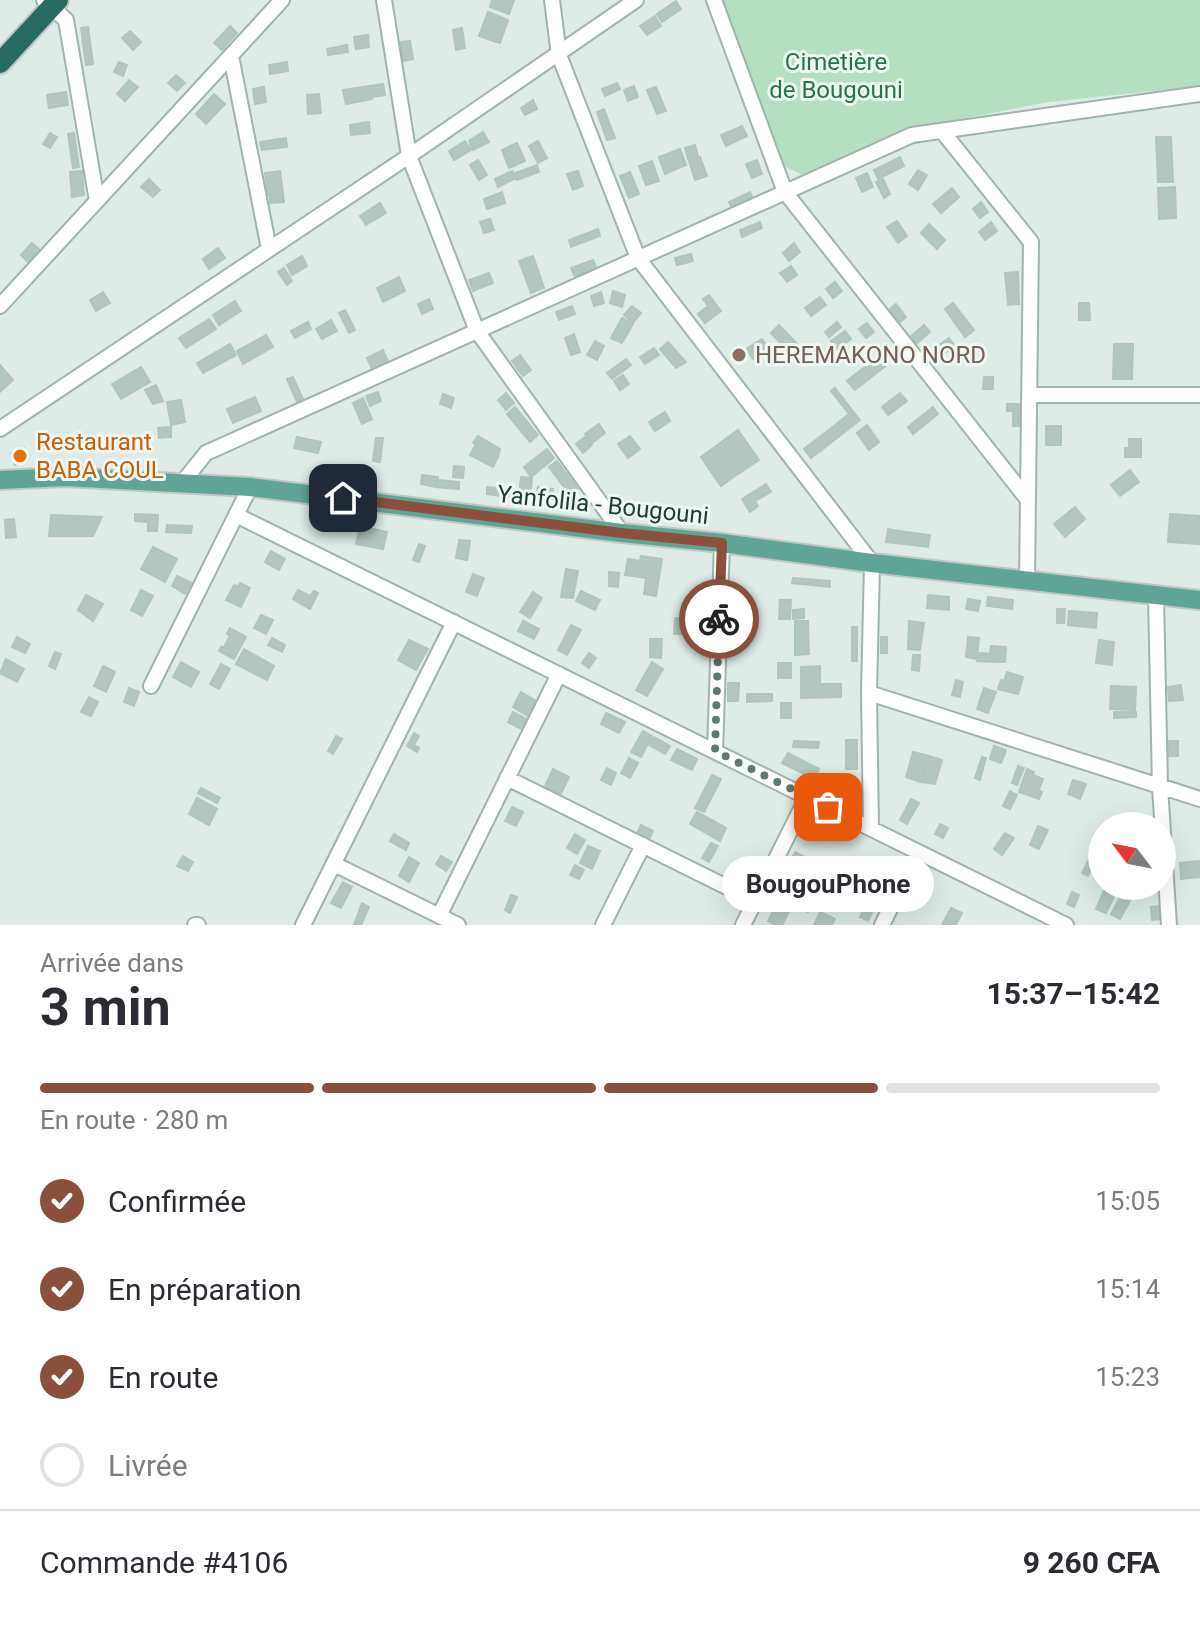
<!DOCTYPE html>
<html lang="fr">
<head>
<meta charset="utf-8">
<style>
	:root { --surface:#fff; --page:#f7f7f7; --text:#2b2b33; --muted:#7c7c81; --line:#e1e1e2; --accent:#8a503c }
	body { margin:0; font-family:Roboto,sans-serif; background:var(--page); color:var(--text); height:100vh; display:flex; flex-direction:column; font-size:30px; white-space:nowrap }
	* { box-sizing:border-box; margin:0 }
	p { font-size:26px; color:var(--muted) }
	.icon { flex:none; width:44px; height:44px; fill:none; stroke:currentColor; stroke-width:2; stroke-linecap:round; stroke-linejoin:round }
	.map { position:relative; height:925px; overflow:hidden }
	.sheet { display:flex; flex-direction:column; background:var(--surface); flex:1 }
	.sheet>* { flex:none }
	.needle { width:52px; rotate:302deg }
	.buttons { position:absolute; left:1088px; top:812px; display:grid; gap:16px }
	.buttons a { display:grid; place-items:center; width:88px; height:88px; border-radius:50%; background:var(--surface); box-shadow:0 8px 32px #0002; font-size:40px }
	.pin { position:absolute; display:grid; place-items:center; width:68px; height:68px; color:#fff; margin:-34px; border-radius:16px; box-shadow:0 4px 12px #0006 }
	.courier { position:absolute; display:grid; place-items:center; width:80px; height:80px; margin:-40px; border:6px solid #8a503c; border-radius:50%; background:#fff; color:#222; box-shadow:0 2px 10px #0007 }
	.bubble { position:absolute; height:56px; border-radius:28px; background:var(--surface); box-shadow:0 8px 32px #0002; font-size:26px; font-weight:700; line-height:56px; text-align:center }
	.headline em { font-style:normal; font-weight:700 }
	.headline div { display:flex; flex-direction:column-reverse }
	.headline { display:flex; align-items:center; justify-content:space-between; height:136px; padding:0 40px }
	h1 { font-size:52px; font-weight:700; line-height:60px }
	.bar { display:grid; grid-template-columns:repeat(4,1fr); gap:12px 8px; align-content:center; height:96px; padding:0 40px }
	.bar i { height:10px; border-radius:6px; background:var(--line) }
	.bar .on { background:var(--accent) }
	.bar p { grid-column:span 4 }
	.line { display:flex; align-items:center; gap:20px; padding:0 40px; border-top:2px solid var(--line) }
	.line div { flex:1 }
	ol { padding:0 40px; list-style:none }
	li { display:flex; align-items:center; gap:24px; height:88px }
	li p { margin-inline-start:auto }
	li .icon { padding:8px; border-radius:50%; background:var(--accent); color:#fff; stroke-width:4 }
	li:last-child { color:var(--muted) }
	li i { width:44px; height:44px; border:4px solid var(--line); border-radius:50% }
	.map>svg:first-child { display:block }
</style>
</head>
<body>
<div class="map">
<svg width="1200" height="925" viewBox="0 0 1200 925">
	<rect width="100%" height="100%" fill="#deebe6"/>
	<!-- green -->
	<path fill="#b4dfc1" d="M720,0H1200V86L1049,102L902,130L803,175L784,166Z"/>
	<!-- building -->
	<path fill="#b3c6bf" stroke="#b0c5bd" stroke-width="2" d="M492,0H514L509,14L490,7Z
		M676,1L681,9L662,22L657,14Z
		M488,12L498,16L490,40L479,36Z
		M498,16L508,20L500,43L490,40Z
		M655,16L661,26L647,35L640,26Z
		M230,26L237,33L222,50L214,43Z
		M88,27L93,64L86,65L81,28Z
		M462,28L465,48L456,50L453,30Z
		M130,31L141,42L133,50L122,38Z
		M368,35L369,47L356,49L354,37Z
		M410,41L413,59L403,61L400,42Z
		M347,45L348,52L328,55L327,49Z
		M119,62L127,65L123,76L114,72Z
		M287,62L288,71L270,74L269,65Z
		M176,75L185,83L177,91L168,83Z
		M129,80L138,87L125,101L117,94Z
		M617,83L620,89L605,96L602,89Z
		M383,84L385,95L372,97L370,86Z
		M370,86L372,99L346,104L343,90Z
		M634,86L638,97L628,101L624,90Z
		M264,87L266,102L255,104L253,89Z
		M656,87L666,111L657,114L647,90Z
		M66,92L68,105L49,108L47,95Z
		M214,94L225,104L206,124L196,114Z
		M319,94L321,113L308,114L307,95Z
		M533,100L537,109L525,115L521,108Z
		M604,109L615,138L607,140L597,112Z
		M369,122L370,133L351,135L350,125Z
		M742,126L747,136L726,146L721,135Z
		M483,132L489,142L473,150L469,141Z
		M50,133L57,137L50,148L43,144Z
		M74,133L79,167L73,168L68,134Z
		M1156,137H1171L1173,182H1158Z
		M286,138L287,147L262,150L260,142Z
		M465,141L471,150L454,160L449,151Z
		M538,141L547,158L538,163L529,146Z
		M517,143L525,161L509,168L502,150Z
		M695,145L698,156L688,159L685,148Z
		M680,149L686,165L665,174L659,157Z
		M700,157L707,176L695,180L689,161Z
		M900,157L904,166L878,179L874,170Z
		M478,160L487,175L479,180L470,165Z
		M757,160L762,174L752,178L746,164Z
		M652,161L659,181L646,185L639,166Z
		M537,165L539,172L517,180L515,173Z
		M918,170L927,175L918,190L909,184Z
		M82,171L84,195L72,197L70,172Z
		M280,171L283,193L268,195L265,173Z
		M512,171L516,178L498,187L495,179Z
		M578,171L583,186L573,190L567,174Z
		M630,172L639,194L629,198L620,176Z
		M867,173L873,187L862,192L856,178Z
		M149,179L160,190L153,197L141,187Z
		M883,179L890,194L884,198L876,182Z
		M1175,187L1176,218L1159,219L1158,188Z
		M952,188L959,197L941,213L933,204Z
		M502,192L505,203L487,209L484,199Z
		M750,192L753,199L732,209L729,202Z
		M283,194L284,202L270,203V195Z
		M981,202L988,212L980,218L973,209Z
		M380,203L386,213L366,225L360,216Z
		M490,219L494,230L484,233L480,222Z
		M897,221L907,236L898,243L887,227Z
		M760,222L762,228L742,237L740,230Z
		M991,222L997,231L985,240L979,232Z
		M929,224L945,240L937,249L921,233Z
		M598,229L600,236L571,247L569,240Z
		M32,243L41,251L30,264L21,255Z
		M794,243L800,252L789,261L783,253Z
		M218,248L225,258L209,269L203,259Z
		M691,254L693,261L677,265L675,258Z
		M302,256L307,266L292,275L287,265Z
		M533,256L544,288L531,293L519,261Z
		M593,260L597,269L575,277L571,268Z
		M791,266L797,275L787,282L780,273Z
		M284,268L292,281L287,285L278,272Z
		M1018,272L1019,304L1008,305L1005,273Z
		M489,273L493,283L473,291L469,280Z
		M399,277L405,291L383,302L377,288Z
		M835,282L842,291L833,298L826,289Z
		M613,291L625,295L622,307L610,303Z
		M103,292L110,303L96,311L90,300Z
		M601,292L604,303L594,306L591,296Z
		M709,295L721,311L705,323L698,314L708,306L703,299Z
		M820,297L826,305L811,316L805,308Z
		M429,299L433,309L422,314L418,304Z
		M235,301L241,311L219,325L213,315Z
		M953,303L974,330L965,337L945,309Z
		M1079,303H1089L1090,320H1079Z
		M896,304L906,317L899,323L889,310Z
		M572,306L575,314L559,320L556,312Z
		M632,306L641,313L633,323L624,315Z
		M345,310L355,330L349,333L339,313Z
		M622,318L633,324L622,343L611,338Z
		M209,319L216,329L186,348L179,338Z
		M331,320L337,331L322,339L316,329Z
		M308,322L311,329L295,338L291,331Z
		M837,322L841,327L829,337L825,332Z
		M867,323L874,332L866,338L859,329Z
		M779,325L801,348L793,356L771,333Z
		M924,325L930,332L916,344L910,337Z
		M845,331L851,339L837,349L831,341Z
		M574,334L580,352L571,355L565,338Z
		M266,335L273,347L243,364L237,351Z
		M949,338L955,346L935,360L929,353Z
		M762,339L768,348L753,359L746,349Z
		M595,341L604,346L597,360L587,355Z
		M668,342L686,362L676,368L660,349Z
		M230,344L236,355L203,373L197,363Z
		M1114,344H1133L1132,379H1113Z
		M654,348L659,355L645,364L640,357Z
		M383,350L388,362L372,369L367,358Z
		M520,355L531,370L523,376L512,361Z
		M880,355L888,364L855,390L847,381Z
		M626,359L631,365L612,379L607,373Z
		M0,365L13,380L0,392Z
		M141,367L150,382L121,399L112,384Z
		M623,375L629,384L620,390L614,381Z
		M293,377L303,399L297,402L287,379Z
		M984,377H993V389H983Z
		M156,385L163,401L153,404L145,390Z
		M835,388L856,415L834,433L830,429L849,414L831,391Z
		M378,392L381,401L370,406L366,396Z
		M506,393L514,403L506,410L498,400Z
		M900,393L907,401L888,415L882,407Z
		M443,394L454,398L451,408L440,404Z
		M255,397L261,411L233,423L227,409Z
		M363,398L372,419L362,424L353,403Z
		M181,400L185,422L171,425L167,402Z
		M1007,404H1019V426H1013V411H1007Z
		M515,407L538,435L530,442L507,414Z
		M933,407L938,414L913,434L908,427Z
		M665,412L670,421L655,431L649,422Z
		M856,415L860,420L811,458L804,449L830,429L834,433Z
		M599,424L605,433L592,443L585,434Z
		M867,425L879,442L869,450L857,433Z
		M1046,426H1061V445H1046Z
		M171,427V437L159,438L158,428Z
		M738,430L759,460L732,478L727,471L716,479L701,457Z
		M478,436L500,449L498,457L473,443Z
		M630,436L640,449L628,458L618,444Z
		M297,437L321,442L318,453L294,448Z
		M585,437L592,445L583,453L576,444Z
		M376,438H383L380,462L373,461Z
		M1129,439H1141V457H1125V448H1129Z
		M476,444L498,457L493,467L470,455Z
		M24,448L28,460L15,465L11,453Z
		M547,449L554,458L531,477L524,467Z
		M557,461L578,489L570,495L549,467Z
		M454,466L464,467L463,478L453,477Z
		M1130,470L1139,482L1120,496L1111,485Z
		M727,471L732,478L721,486L716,479Z
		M422,475L438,477L436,487L421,484Z
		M521,477L532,478L530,498L519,497Z
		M437,480L459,482V489L436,487Z
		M766,484L771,492L755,501L758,506L750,512L742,499Z
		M487,487L511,489L510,497L487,494Z
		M538,487L553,489L552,500L536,498Z
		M1075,507L1085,519L1065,537L1054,524Z
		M135,514L158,515L157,531H148V522L135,521Z
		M1170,514L1200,516L1199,544L1168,542Z
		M51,515L102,517L93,536H49Z
		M14,519L16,537L6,538L5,520Z
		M167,525L192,526L191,533L166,532Z
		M360,526L387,532L383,549L356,544Z
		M888,529L905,532L904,544L886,542Z
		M905,532L930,535L928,547L904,544Z
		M459,540L470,541L467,560L456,558Z
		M419,544L425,546L419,562L413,560Z
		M153,547L177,559L165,582L141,569Z
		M271,551L285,559L279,570L265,562Z
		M641,556L662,559L656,596L644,594L646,578L625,575L628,559L640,561Z
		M566,569L578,571L573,598L561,597Z
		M609,572L619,573L618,587L609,586Z
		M473,574L484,578L477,596L466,592Z
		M177,576L192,583L185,594L172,586Z
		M793,578L830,581V587L792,583Z
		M240,583L250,588L241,607L226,600L234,585L238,587Z
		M141,590L153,596L142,616L131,610Z
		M298,590L310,596L314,591L318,593L310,609L293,599Z
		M581,591L600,600L595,610L576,601Z
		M533,592L542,598L530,618L520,612Z
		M86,595L103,604L93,621L78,610Z
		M928,595L949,597V610L927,608Z
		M988,597L1013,600L1012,609L987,606Z
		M968,599L980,601L978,611L966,609Z
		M780,600H791L790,619H779Z
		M804,609V618L793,619V610Z
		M1057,609H1065L1064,623H1057Z
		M1069,611L1097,613L1096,628L1068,625Z
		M261,615L273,620L266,634L254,628Z
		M675,618H695V634H674Z
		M523,621L539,629L534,639L518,631Z
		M795,621H808L809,654L795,655Z
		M909,621L924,623L920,650L908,649Z
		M571,625L581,630L567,655L558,650Z
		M852,627H857V661H852Z
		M230,628L246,637L234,659L219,651L221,647H224L230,636L227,634Z
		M17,637L30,644L25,653L12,647Z
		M881,637H887V653H881Z
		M968,637L979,638L977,659L966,657Z
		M272,638L285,645L282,652L268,645Z
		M650,639H662L661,658L650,657Z
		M409,640L428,649L416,670L398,660Z
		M1099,640L1114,642L1112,665L1096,663Z
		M991,646L1006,647L1005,662H995V654H990Z
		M244,649L274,666L267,680L236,664Z
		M55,652L61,654L55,669L49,666Z
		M589,653L596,658L589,668L582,663Z
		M978,653L995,654V662L977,661Z
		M913,655H920L919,671L912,670Z
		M6,659L24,669L17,682L0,673Z
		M181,662L199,672L191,687L173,677Z
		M652,662L663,669L647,696L636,690Z
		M778,663H791V678H778Z
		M221,664L230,669L219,689L210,684Z
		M103,666L115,672L106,692L94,686Z
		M820,666V684H841V697L801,698V667Z
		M1007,672L1023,677L1018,694L998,689L1001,680L1004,681Z
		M956,680L963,682L960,697L952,695Z
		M728,683H739L738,701H728Z
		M1181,685L1183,700L1169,701L1168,687Z
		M1111,686L1136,687L1135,710L1110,709Z
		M129,688L139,692L134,706L124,702Z
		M984,688L996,692L988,713L977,709Z
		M521,692L538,702L530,717L513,707Z
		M747,694H772V701L747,702Z
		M89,697L98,702L91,716L81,712Z
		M781,703H791V718H781Z
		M513,712L528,720L523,730L508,722Z
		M1114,712H1136V717L1114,718Z
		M606,713L625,722L619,733L601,724Z
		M643,731L652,736L641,757L631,752Z
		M414,733L419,736L414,745L419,748L417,752L407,746Z
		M336,736L342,739L333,754L328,751Z
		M654,737L670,746L665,754L649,745Z
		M846,740H857V769H846Z
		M794,741L819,742L818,748L793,747Z
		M1169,741H1178V756H1169Z
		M994,746L1006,750L1001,763L990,759Z
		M677,749L697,759L692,770L671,760Z
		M913,752L929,756L921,782L906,777Z
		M788,753L819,769L814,779L782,763Z
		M929,756L942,760L935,784L921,782Z
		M982,757L986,758L980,780L975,778Z
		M629,758L638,763L630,778L621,773Z
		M1018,766L1024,768L1017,785L1012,783Z
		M607,768L616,773L611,785L601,780Z
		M553,769L569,777L561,794L545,786Z
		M1027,769L1034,772L1033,775L1043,779L1039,790L1042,792L1039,799L1019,792Z
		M712,775L721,779L704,812L695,808Z
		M825,777L841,787L836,795L820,785Z
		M1073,780L1086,784L1080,799L1068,794Z
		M201,788L220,798L217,803L198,793Z
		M1010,791L1017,795L1010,809L1003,806Z
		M197,798L217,809L209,825L189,814Z
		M911,799L919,803L907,824L900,820Z
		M512,807L523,812L516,826L505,821Z
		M697,812L726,828L720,841L690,824Z
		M940,824L948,828L943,838L935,834Z
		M641,825L653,831L648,841L636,836Z
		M1038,826L1048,830L1039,849L1030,845Z
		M1005,833L1014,838L1002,855L994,849Z
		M394,834L409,843L406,850L390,841Z
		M575,834L585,840L577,854L567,848Z
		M711,843L718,846L709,862L702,858Z
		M588,846L600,851L592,869L580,863Z
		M1095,847L1101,850L1088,876L1082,873Z
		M795,852L813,861L803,880L785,871Z
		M183,856L193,862L188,871L177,866Z
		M441,856L452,862L446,871L436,864Z
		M409,857L419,863L409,882L399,876Z
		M1200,861V877L1181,879L1180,863Z
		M575,865L584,870L579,879L570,875Z
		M819,865L837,875L826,894L809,885Z
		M840,876L865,888L862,895L837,882Z
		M343,882L352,887L341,908L331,903Z
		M1106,886H1119L1106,913L1096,909Z
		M1126,886L1137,888L1120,919L1111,914Z
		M1072,892L1079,895L1074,907L1067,904Z
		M511,895L517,897L510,913L505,910Z
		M781,895L794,902L782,925H776L768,921Z
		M801,899L812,904L808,912L797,907Z
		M362,903L369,907L361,925H354Z
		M865,906L873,910L868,921L860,917Z
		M1161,906L1162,919L1152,920L1151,907Z
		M951,908L962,913L956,925H942Z
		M820,912L835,919L832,925H814Z"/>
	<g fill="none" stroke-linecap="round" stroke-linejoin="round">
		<!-- minor casing -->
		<g stroke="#a1b3ad" stroke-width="18">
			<path id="minor" d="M44,0L66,20L97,201
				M384,0L409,156L477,331L622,533
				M552,0L559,55L638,258L872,563L869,693L871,828
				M714,0L785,192L1028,500
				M231,56L269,249
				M942,131L1031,242L1027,580
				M0,306L282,0
				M1029,395H1200
				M0,429L409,156L636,0
				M182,483L206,453L912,135L1200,94
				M236,515L1066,925
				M1156,595L1160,787L1169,925
				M151,686L250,487
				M869,693L1200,799
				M715,751L722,543
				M507,778L755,901
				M334,864L458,925
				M439,916L559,674
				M195,925H198
				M303,925L454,622
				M603,925L643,845
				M743,925L807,797
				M882,925L918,852"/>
		</g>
		<!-- major casing -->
		<g stroke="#c0c8c6" stroke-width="22">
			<path id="major" d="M0,480L65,477L250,487L622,533L722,543L872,563L1200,600"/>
		</g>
		<!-- highway casing -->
		<g stroke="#c0c8c6" stroke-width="24">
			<path id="highway" d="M0,63L58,0"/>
		</g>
		<!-- minor -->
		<use href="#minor" stroke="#fff" stroke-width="14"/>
		<!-- major -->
		<use href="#major" stroke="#5ea596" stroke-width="18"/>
		<!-- highway -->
		<use href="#highway" stroke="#276b60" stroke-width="20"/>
	</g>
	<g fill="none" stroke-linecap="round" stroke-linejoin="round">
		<!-- done -->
		<path stroke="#617973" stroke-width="8" stroke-dasharray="0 14.4" d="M719,619L715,751L828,807"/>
		<!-- route -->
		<path stroke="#8a503c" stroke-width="10" d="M343,498L622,533L722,543L719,619"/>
	</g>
	<!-- markers -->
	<circle fill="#8d6e63" stroke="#eef7f3" stroke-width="3" cx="739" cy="355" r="8"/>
	<circle fill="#e8710a" stroke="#eef7f3" stroke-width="3" cx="20" cy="456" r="8"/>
	<g text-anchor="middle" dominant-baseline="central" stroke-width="6" stroke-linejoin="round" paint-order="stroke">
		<!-- park labels -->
		<g font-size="24" fill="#247648" stroke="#eef7f3">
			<text x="836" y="62">Cimetière<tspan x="836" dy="28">de Bougouni</tspan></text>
		</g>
		<!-- education labels -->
		<g font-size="24" fill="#785e54" stroke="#eef7f3" text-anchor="start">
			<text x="755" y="355">HEREMAKONO NORD</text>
		</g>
		<!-- food labels -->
		<g font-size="24" fill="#c56008" stroke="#eef7f3" text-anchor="start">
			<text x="36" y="442">Restaurant<tspan x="36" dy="28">BABA COUL</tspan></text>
		</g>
		<!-- street labels -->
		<g font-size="24" fill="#1e3c35" stroke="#eef7f3">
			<text transform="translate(603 505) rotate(6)">Yanfolila - Bougouni</text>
		</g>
	</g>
</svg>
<div class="buttons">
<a><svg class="needle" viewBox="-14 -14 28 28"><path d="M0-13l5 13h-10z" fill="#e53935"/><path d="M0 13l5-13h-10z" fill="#7c7c81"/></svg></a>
</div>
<div class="pin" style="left:828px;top:807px;background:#ea580c"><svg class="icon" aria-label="bag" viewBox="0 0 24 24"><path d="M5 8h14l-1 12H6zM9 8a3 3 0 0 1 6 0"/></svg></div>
<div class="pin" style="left:343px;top:498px;background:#1f2937"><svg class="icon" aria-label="home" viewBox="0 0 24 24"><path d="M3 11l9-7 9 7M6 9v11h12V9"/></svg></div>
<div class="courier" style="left:719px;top:619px"><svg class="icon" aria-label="bike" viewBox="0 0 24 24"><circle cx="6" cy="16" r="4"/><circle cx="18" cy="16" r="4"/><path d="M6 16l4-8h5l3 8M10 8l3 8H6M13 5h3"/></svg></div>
<div class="bubble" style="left:722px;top:856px;width:212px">BougouPhone</div>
</div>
<section class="sheet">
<div class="headline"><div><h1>3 min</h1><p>Arrivée dans</p></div><em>15:37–15:42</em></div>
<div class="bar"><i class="on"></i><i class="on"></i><i class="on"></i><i></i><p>En route · 280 m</p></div>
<ol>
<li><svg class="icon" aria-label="check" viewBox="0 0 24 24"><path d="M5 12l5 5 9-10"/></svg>Confirmée<p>15:05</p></li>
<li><svg class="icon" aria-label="check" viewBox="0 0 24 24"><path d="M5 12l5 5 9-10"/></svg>En préparation<p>15:14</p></li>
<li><svg class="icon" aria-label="check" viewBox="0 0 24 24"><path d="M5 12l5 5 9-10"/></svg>En route<p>15:23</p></li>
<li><i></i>Livrée</li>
</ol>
<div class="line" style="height:104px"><div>Commande #4106</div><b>9 260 CFA</b></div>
</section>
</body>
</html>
